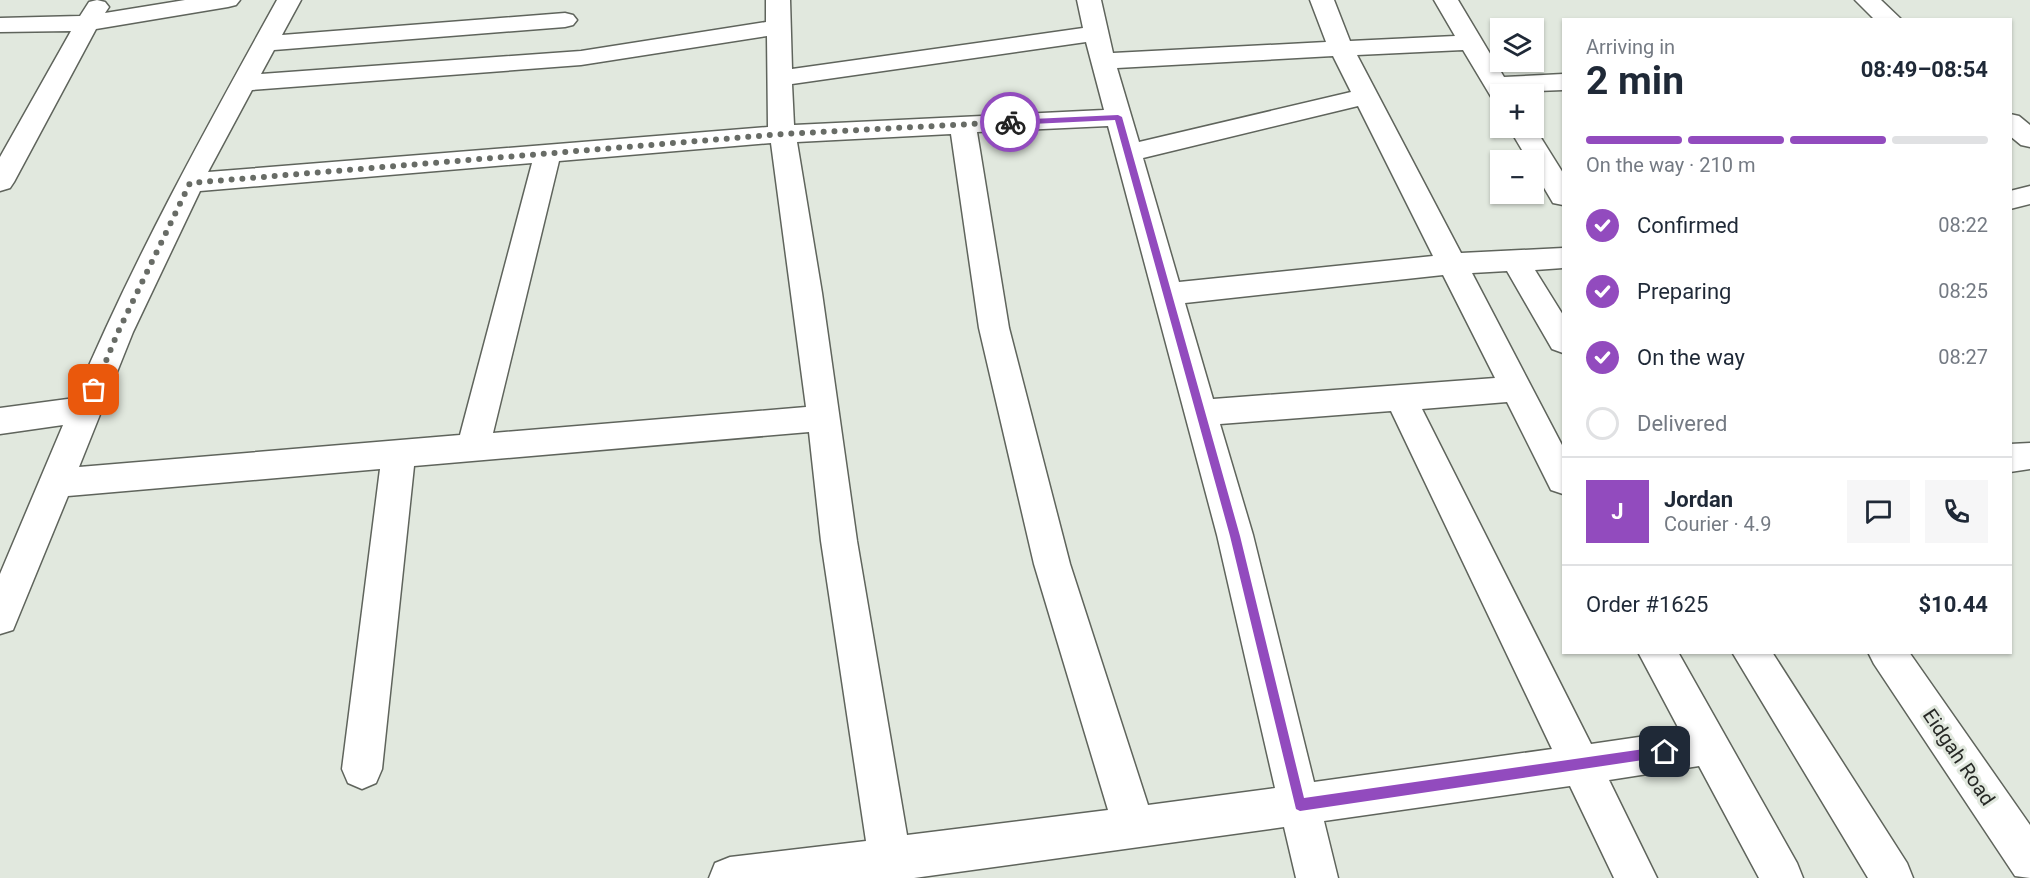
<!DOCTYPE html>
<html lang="en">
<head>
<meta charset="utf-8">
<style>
	:root { --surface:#fff; --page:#f6f6f7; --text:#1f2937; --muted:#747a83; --line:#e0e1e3; --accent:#924bbe }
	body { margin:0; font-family:Roboto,sans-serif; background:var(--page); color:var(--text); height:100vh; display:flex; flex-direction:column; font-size:22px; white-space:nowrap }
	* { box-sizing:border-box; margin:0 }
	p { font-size:20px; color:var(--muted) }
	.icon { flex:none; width:33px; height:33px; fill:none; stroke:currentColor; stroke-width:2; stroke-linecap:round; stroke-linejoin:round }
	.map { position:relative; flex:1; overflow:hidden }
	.panel { position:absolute; left:1562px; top:18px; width:450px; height:636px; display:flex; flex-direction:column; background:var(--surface); border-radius:0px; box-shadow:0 2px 4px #0004 }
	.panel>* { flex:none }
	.controls { position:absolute; left:1490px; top:18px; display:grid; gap:12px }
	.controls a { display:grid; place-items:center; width:54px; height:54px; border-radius:0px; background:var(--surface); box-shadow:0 2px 4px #0004; font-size:30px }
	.pin { position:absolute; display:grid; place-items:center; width:51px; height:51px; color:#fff; margin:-26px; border-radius:12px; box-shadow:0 3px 9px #0006 }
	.courier { position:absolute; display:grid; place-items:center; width:60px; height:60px; margin:-30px; border:4px solid #924bbe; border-radius:50%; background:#fff; color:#222; box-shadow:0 2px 8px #0007 }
	.headline em { font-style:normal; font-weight:700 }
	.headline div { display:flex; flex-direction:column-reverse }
	.headline { display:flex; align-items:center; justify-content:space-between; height:102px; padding:0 24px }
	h1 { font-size:39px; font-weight:700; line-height:45px }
	.bar { display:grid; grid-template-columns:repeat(4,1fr); gap:9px 6px; align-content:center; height:72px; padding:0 24px }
	.bar i { height:8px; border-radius:4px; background:var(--line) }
	.bar .selected { background:var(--accent) }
	.bar p { grid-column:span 4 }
	.line { display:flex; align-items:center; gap:15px; padding:0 24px; border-top:2px solid var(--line) }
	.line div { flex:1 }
	.round { display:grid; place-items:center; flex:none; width:63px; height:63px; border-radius:0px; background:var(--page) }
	ol { padding:0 24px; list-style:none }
	li { display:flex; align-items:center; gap:18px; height:66px }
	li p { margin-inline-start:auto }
	li .icon { padding:6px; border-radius:50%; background:var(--accent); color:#fff; stroke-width:4 }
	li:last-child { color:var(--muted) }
	li i { width:33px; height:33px; border:3px solid var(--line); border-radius:50% }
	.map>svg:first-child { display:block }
</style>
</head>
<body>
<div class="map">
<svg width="2030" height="878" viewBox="0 0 2030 878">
	<rect width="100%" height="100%" fill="#e1e8de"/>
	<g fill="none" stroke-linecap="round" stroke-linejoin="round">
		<!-- street casing -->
		<g stroke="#5f645c" stroke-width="3">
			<path id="street" d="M97,0L105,2L109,7L105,13L185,0H240L236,5L228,7L96,29L14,182L10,188L0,191V157L71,31L0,32V18L80,16L89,2Z
				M277,0H301L282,35L565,13L573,15L577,20L573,25L565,27L274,50L261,74L581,51L766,22V0H790L792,69L1083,28L1077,0H1101L1113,53L1326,42L1310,0H1334L1350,41L1455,36L1434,0H1458L1504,77L1563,74V90L1513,92L1514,94H1500V101L1493,100L1463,50L1357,55L1461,253L1563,248V268L1535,270L1563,315V353L1552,349L1507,271L1472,273L1563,447V494L1551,490L1507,402L1422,409L1591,744L1680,731L1638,652H1678L1797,863L1803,878H1759L1699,766L1609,780L1657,878H1614L1570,786L1324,821L1338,878H1296L1284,827L914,878H709L715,863L730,857L866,841L821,541L809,432L414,466L382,769L376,783L362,789L348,783L342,769L380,469L68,496L13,630L0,634V574L63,425L0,434V408L75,398C133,260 205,130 277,0ZM767,36L768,127L208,172L252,90L581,65ZM1086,42L1104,110L794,125L792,84ZM1333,56L1351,92L1139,142L1117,68ZM1358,106L1433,256L1179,282L1143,158ZM1108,126L1217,535L1275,788L1148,805L1070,564L1009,328L977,132ZM951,134L979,328L1034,564L1108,810L907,835L857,541L822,293L797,142ZM771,143L806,407L493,433L559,161ZM532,163L460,435L79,467L133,332L200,191ZM1443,275L1495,378L1213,399L1185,303ZM1391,411L1552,749L1314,782L1253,535L1220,424Z
				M1855,0H1881L1902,20H1875Z
				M2010,114L2019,116L2030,125V147L2021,145L2010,136Z
				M1533,125L1563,173V205L1553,203L1533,169V160H1528L1509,128H1533Z
				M2030,186V204L2010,209V191Z
				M2030,443V469L2010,472V444Z
				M1732,652H1772L1907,863L1913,878H1868Z
				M1868,652H1909L2030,825V878L2015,876L1874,664Z"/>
		</g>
		<!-- street -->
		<use href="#street" fill="#fff" fill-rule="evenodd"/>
	</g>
	<!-- route -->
	<path fill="#924bbe" d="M1118,115L1122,117L1240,536L1304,798L1665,746L1671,752L1670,756L1300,811L1296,809L1230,536L1115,120L1010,125L1006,122L1010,120Z"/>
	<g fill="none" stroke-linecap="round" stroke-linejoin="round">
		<!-- done -->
		<path stroke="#686c66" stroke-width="6" stroke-dasharray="0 10.8" d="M94,390L118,332L190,183L783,134L1010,122"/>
	</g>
	<g text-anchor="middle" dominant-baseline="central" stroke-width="6" stroke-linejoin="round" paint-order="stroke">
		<!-- near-street labels -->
		<g font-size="20" fill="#272926" stroke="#e1e8de">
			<text transform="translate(1959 757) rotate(56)">Eidgah Road</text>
		</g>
	</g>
</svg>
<div class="controls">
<a><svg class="icon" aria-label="layers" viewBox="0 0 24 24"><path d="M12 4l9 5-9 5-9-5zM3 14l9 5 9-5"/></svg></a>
<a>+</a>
<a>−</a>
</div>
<div class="pin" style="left:94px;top:390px;background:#ea580c"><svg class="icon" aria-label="bag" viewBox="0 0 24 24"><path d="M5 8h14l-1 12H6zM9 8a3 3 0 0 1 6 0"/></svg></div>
<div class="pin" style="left:1665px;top:752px;background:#1f2937"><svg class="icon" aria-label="home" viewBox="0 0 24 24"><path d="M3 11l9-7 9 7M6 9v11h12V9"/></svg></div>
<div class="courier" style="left:1010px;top:122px"><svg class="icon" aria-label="bike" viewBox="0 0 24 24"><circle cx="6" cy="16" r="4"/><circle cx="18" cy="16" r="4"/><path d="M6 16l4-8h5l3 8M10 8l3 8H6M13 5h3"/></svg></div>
<section class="panel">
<div class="headline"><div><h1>2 min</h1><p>Arriving in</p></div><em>08:49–08:54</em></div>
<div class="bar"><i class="selected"></i><i class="selected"></i><i class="selected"></i><i></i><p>On the way · 210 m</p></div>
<ol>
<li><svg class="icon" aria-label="check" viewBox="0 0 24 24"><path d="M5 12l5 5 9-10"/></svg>Confirmed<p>08:22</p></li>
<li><svg class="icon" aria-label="check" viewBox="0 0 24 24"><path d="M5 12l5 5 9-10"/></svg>Preparing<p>08:25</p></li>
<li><svg class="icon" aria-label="check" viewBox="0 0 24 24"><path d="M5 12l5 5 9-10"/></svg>On the way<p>08:27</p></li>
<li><i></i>Delivered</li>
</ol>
<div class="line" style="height:108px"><b class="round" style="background:var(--accent);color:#fff">J</b><div><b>Jordan</b><p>Courier · 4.9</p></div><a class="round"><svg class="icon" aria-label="chat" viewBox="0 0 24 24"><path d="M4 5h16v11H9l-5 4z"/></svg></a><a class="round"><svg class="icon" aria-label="phone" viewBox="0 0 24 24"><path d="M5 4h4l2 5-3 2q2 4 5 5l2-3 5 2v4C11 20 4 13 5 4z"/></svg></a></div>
<div class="line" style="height:78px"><div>Order #1625</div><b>$10.44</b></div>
</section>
</div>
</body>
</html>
